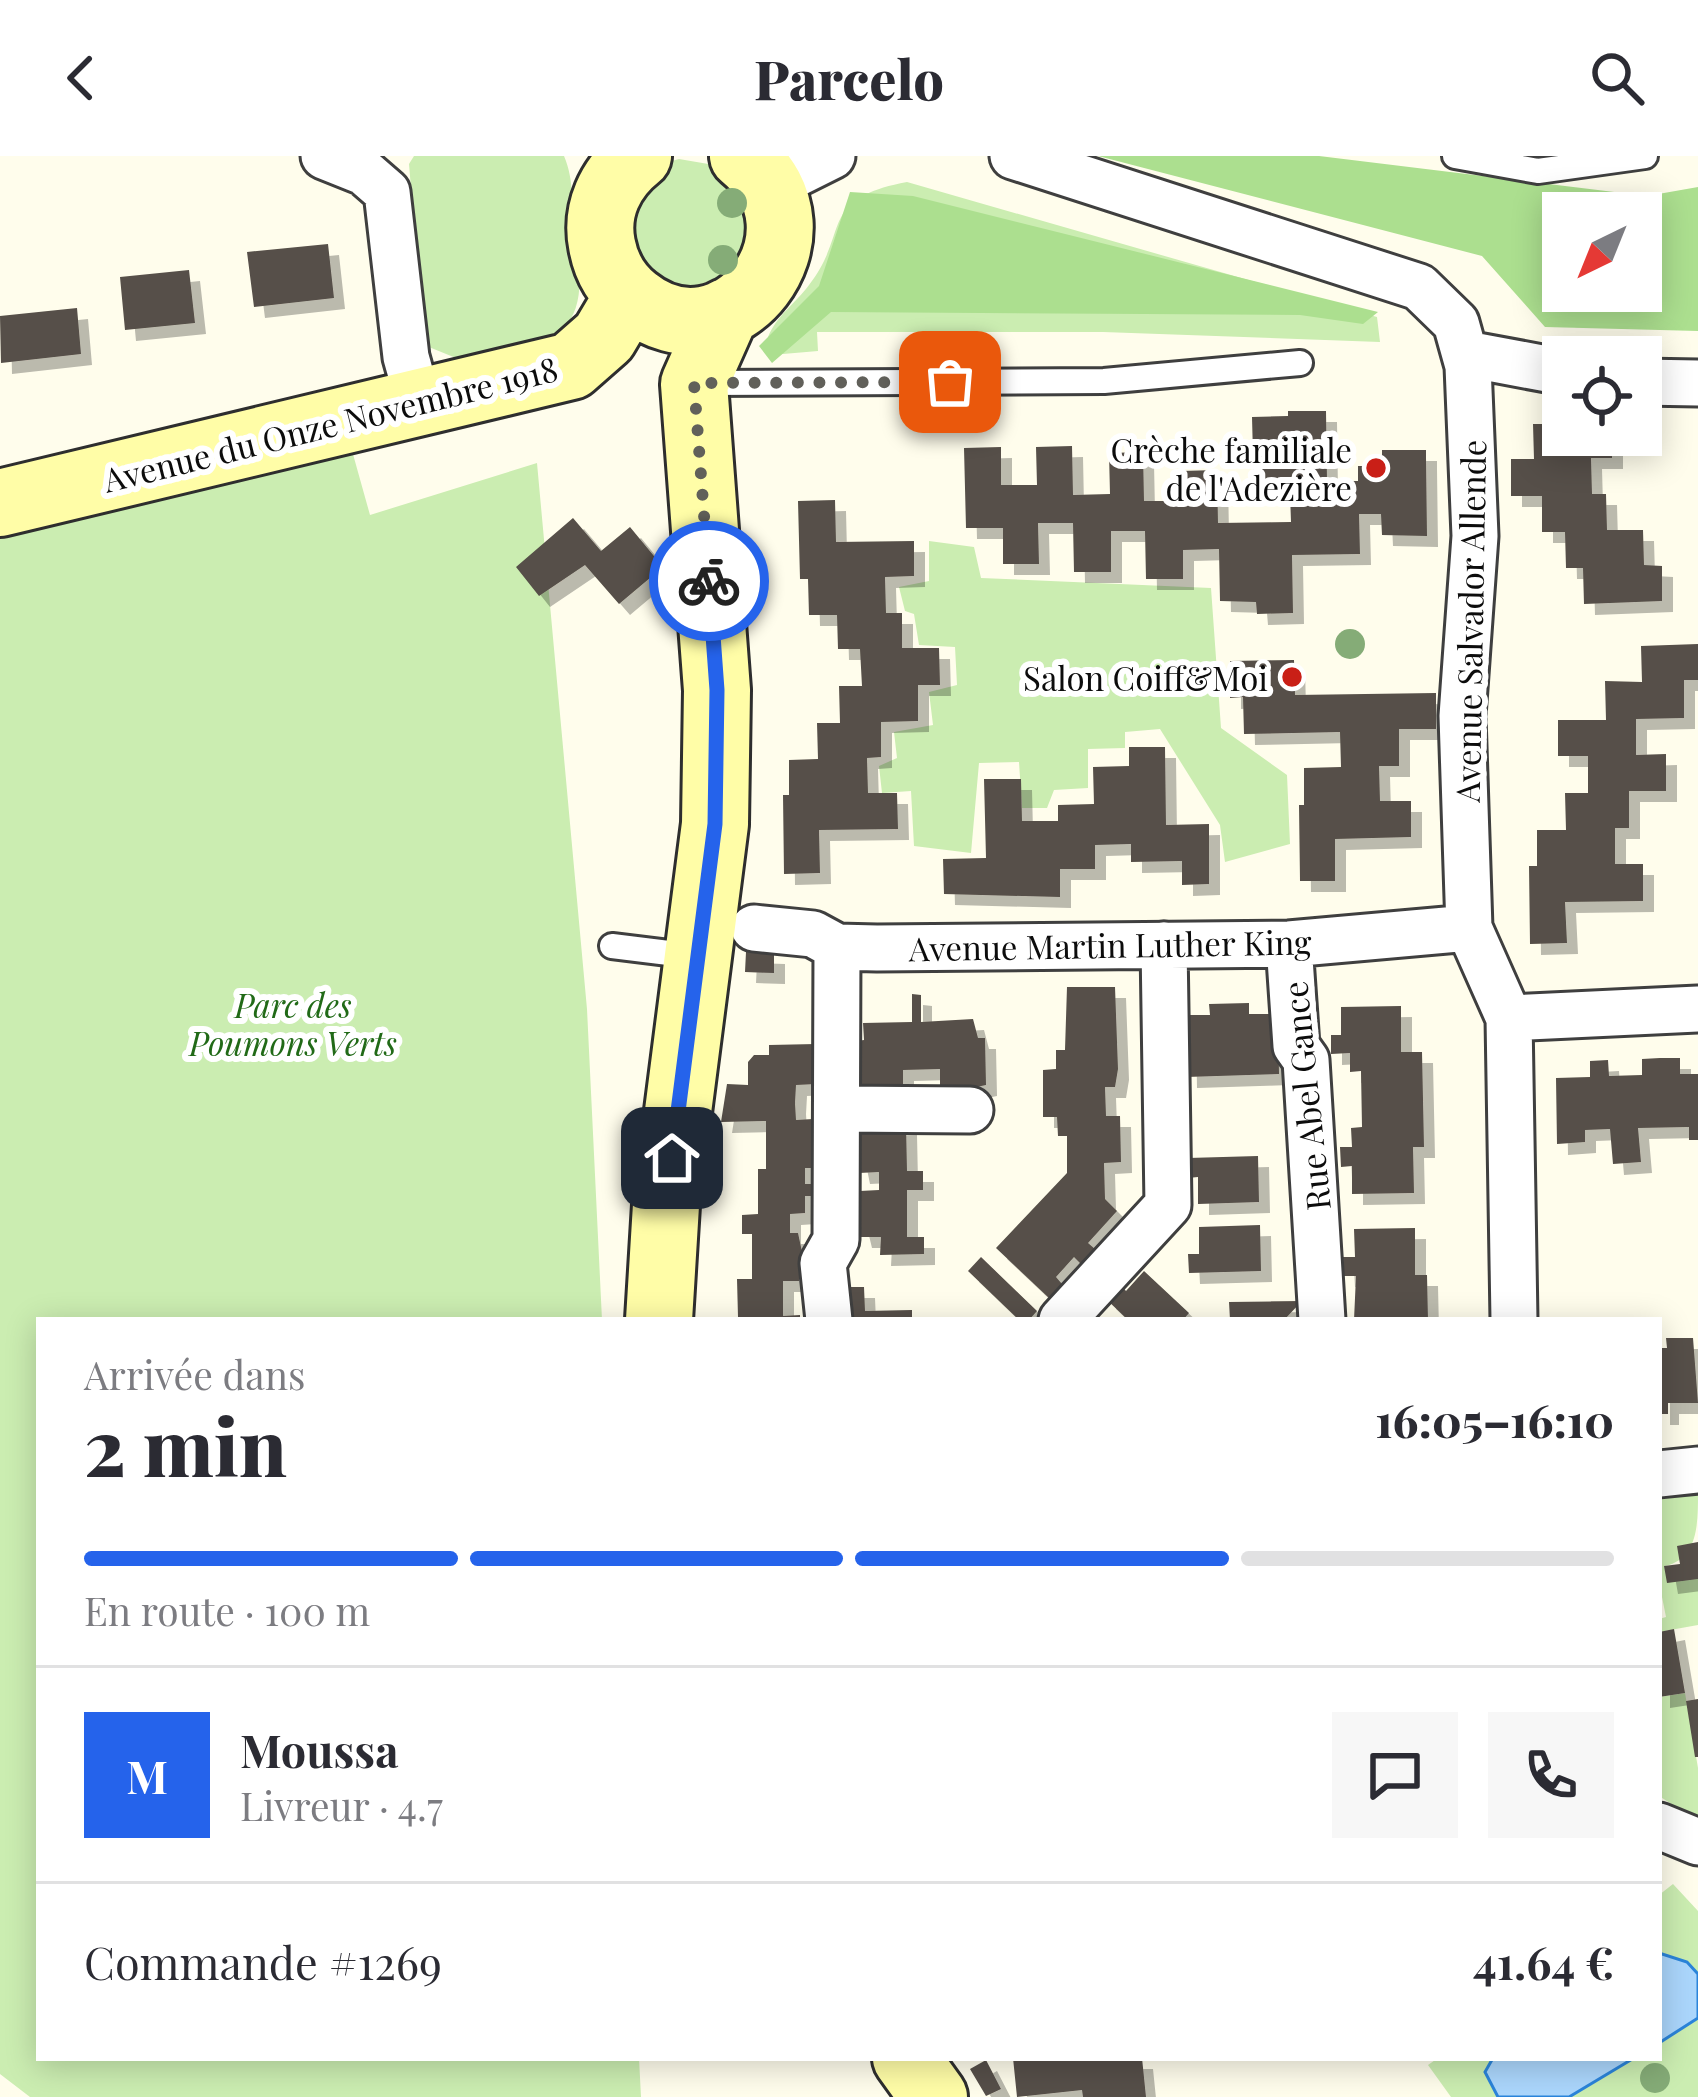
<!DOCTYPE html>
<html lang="fr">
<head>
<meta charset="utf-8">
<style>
	:root { --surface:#fff; --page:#f7f7f7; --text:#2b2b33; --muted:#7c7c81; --line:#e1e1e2; --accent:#2563eb }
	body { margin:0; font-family:"Playfair Display",serif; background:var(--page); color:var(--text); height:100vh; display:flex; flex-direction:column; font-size:45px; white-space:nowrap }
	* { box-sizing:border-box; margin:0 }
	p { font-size:39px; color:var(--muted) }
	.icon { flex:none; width:66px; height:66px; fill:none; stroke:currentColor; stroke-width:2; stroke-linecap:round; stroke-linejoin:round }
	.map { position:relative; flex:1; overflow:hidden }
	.side { position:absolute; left:36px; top:1161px; width:1626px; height:744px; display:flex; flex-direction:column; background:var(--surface); border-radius:0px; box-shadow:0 6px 30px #0003 }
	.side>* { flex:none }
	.needle { width:78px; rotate:223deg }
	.fabs { position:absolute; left:1542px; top:36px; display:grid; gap:24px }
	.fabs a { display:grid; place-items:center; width:120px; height:120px; border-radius:0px; background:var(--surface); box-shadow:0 6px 30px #0003; font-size:60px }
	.pin { position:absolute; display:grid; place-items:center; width:102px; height:102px; color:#fff; margin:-51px; border-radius:24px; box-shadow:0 6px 18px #0006 }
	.courier { position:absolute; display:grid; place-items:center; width:120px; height:120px; margin:-60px; border:9px solid #2563eb; border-radius:50%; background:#fff; color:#222; box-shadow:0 3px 15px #0007 }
	.head em { font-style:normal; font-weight:800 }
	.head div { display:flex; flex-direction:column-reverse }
	.head { display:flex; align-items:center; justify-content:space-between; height:204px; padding:0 48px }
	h1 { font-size:78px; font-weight:800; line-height:90px }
	.bar { display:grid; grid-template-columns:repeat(4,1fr); gap:18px 12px; align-content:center; height:144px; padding:0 48px }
	.bar i { height:15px; border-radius:9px; background:var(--line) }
	.bar .on { background:var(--accent) }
	.bar p { grid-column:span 4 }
	.line { display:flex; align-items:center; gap:30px; padding:0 48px; border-top:3px solid var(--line) }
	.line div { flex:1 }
	.round { display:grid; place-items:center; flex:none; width:126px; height:126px; border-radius:0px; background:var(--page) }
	header { display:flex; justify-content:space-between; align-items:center; height:156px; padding:0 48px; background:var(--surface); font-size:54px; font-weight:800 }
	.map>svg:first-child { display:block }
</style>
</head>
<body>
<header><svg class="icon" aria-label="back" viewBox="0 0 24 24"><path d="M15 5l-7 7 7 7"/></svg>Parcelo<svg class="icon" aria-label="search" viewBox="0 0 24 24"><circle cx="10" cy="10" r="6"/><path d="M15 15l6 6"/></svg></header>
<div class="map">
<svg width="1698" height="1941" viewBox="0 0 1698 1941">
	<defs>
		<filter id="shadow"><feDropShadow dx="11" dy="11" stdDeviation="0" flood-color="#0004"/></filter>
	</defs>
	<rect width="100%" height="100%" fill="#fffdec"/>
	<!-- green -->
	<path fill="#cbedb1" d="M414,0H564C575,26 570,45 575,72C590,174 571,177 483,213L424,189L409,8Z
		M679,3L720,10L760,66L712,143L684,147L617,84L665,7Z
		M907,26L1377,161L1380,186L1103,176H817L818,195L783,198L771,193L768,181C777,159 795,148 809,129C851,75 817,43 907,26Z
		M351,291L370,359L537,307L587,853L602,1164H39V1902H639L641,1941H30L0,1918V366Z
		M929,385L974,391L981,422L1211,432L1221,572L1287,619L1290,688L1225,706L1220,669L1160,573L1125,576V592L1088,593V632L1054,634L1047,652H1022L1019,606L979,607L971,697L914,690L911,635L882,637L879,610L897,602L894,576L933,569L929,536L957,529L955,491L919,489L914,458L905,455L899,431L929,425Z
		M1659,1333L1698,1337C1698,1368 1698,1403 1665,1410L1698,1423V1469L1659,1476V1463L1666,1461L1659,1426Z
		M1685,1537L1698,1612V1665L1659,1640V1541Z
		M1673,1728L1698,1755V1941H1451L1428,1909L1438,1902H1659V1739Z"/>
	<!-- forest -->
	<path fill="#acdf8f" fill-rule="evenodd" d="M1098,0H1319L1647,40L1698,31V175L1545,171L1482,100ZM1563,57H1641V135H1563Z
		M850,36L913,40L1378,156L1363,168L1300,159L831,156L772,207L759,190L819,130Z"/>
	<!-- water -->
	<path fill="#abd6fc" stroke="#2b84da" stroke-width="3" d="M1659,1797L1687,1806L1698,1818V1862L1659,1887Z
		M1493,1902H1634L1569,1941H1498L1485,1916Z"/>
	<!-- building -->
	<path fill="#564f48" filter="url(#shadow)" d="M328,88L334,142L254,151L247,96Z
		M189,114L195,167L125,174L120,121Z
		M77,152L81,198L1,207L0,160Z
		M1288,255H1326L1327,325H1358V310H1382V294H1426V302L1427,380L1382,379L1381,358H1359L1360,398L1292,399L1293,457L1257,458L1256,446L1220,445L1219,393L1183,394V423H1146L1145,375H1111V416H1074L1073,367H1038L1039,408H1003V372H966L964,292L1001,291V329H1037L1036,291L1072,290L1073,339L1110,338L1109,297L1143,296L1144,345H1181V315L1217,314L1218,367L1291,366L1290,337H1254L1252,261L1288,260Z
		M1533,268H1563V279H1612V302H1591L1592,338H1606L1607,374H1643L1644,409L1662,410V445L1584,448L1583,412H1566L1565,376H1542V340H1511V303H1534Z
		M835,344L836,386L914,385V420L885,421L886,457H902V492H939L940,529H918V565L881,566V601L867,602L868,637H897L898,673L819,674L820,717L784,718L783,639H789V604L818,603L817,567H840L839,530H862L860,493H838L837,459H809L808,423H800L798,345Z
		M573,362L601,395L630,371L663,411L619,448L585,409L539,440L516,411Z
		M1698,488V524H1684V562L1636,563V599L1666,598V635H1629V672H1615V708H1643V745L1565,746L1567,787L1530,788L1529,710H1537V674H1566L1565,637H1588V600H1558V564H1606L1605,525L1642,526L1641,490Z
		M1294,504L1295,539L1436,537V573H1399V610H1379L1380,645H1411V681L1335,683V725H1300L1299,649H1304V612L1341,611L1340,576L1244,578L1243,541L1230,542V505Z
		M1129,591H1165L1166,669L1209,668V728L1182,729V705L1131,706V688L1095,689V713H1060V741L944,738L943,703L986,702L984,623H1021L1022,665H1058V649L1094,648L1093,611L1129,610Z
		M746,796L774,797V817L745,816Z
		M1067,831H1115L1118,913L1115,931H1105L1106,960H1120L1121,1006L1104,1007L1105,1043L1117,1055L1088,1087L1095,1093L1081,1108L1074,1101L1056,1121L1062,1128L1049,1142L996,1092L1067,1017V980H1058L1057,961H1043V914L1056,913V894H1065Z
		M912,838L921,839V866L973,863L978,882H985L986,929L957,935L958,930H940V913L903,914V931L858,932L857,885L864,884L863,867L912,866Z
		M1249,847V858H1278L1279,918L1186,921L1185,859H1210L1209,848Z
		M1401,850V896H1422L1424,991H1413L1414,1037L1352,1038V1010L1341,1011L1340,991H1352L1351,972L1362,971L1361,915L1350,916V897L1331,898V879H1341V851Z
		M816,888V928L796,929L795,947L796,964L813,963V982H819L814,1012H805V1028H813V1040H805V1057L790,1058V1077H798L804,1105L799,1106V1125H783V1160L800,1159V1164L738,1161L737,1123H752V1078H742V1059L758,1058V1013H766V965L721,966L727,928L748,929V906L754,899H769V889Z
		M1660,902H1680V918H1698V984H1689V971L1638,972L1641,1006L1613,1008L1610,973L1585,974V986L1557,988L1556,922L1590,921V905L1608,904L1609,920L1642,919V903Z
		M906,968L907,1015H923V1034H907V1081H924V1098L880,1099L881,1081H861L854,1052H861L860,1035L879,1034V1016L859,1017L853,987H859V969Z
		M1258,1000L1259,1046L1198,1048V1021L1188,1022V1002Z
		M1260,1069L1261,1115L1189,1117L1188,1098H1199V1071Z
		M1415,1072V1119H1427L1428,1164H1354L1356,1120H1344L1343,1101H1355L1354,1073Z
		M981,1101L1037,1155L1029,1164H1019L968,1115Z
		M1144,1115L1189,1157L1183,1164H1128L1105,1142L1119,1127L1126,1135Z
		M845,1131H864L865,1155L912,1154V1164H846Z
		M1302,1145L1284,1164H1230L1229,1146Z
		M1666,1182H1693L1698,1247H1668V1258H1659V1192H1667Z
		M1698,1386V1423L1667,1427L1664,1410L1680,1408L1677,1390Z
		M1674,1473L1685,1537L1659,1541V1476Z
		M1698,1543V1601H1695L1686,1545Z
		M1013,1902H1142L1146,1941H1083L1082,1934L1017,1941Z
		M986,1904L1001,1933L986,1940L970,1913Z"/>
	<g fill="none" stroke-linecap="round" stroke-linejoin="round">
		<!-- lane casing -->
		<g stroke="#3f3f3f" stroke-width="30">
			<path id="lane" d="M1455,0L1538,15L1645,0
				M702,227L1104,225L1300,207
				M612,790L693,800"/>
		</g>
		<!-- street casing -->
		<g stroke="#3f3f3f" stroke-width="51">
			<path id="street" d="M324,0L364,16L387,36L406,201L418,244
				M1013,0L1419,131L1456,167L1468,210L1475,380L1462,560L1469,772L1509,862L1514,1164
				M770,31L832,0
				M1467,198L1563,216
				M1641,226L1698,227
				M754,772L813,778L837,791L877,792L1289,788L1469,772
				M1289,788L1296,890L1306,904L1322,1164
				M1509,862L1698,853
				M839,953L970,954
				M829,1164L823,1107L836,1084L837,791
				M1062,1164L1168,1049L1164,789
				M1659,1318L1698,1314
				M1659,1670L1698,1686"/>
		</g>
		<!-- secondary casing -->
		<g stroke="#2e2e2e" stroke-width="72">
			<path id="secondary" d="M638,0C610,22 595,54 602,89C606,111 617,130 635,144C727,218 839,78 743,0
				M0,347L571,210L604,181L629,139
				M659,1164L666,1049L715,668L717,534L694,228L726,156
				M906,1902L934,1941"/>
		</g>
		<!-- lane -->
		<use href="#lane" stroke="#fff" stroke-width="24"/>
		<!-- street -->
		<use href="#street" stroke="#fff" stroke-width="45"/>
		<!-- secondary -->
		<use href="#secondary" stroke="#fffda7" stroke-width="66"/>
	</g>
	<!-- trees -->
	<g fill="#85ac77">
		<circle cx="732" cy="47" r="15"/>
		<circle cx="723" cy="104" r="15"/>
		<circle cx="1350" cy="488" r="15"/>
		<circle cx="1655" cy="1922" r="15"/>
	</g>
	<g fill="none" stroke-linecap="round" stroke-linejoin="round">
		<!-- done -->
		<path stroke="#61605a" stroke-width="12" stroke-dasharray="0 21.6" d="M709,425L694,227L950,226"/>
		<!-- route -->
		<path stroke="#2563eb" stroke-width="15" d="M672,1002L715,668L717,534L709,425"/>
	</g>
	<!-- markers -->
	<g fill="#c91f17" stroke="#fff" stroke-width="4.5">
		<circle cx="1376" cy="312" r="12"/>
		<circle cx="1292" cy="521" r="12"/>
	</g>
	<g text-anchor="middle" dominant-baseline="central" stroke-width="12" stroke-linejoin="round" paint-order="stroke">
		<!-- street labels -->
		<g font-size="33" fill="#0c0c0c" stroke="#fff">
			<text transform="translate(330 267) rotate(-14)">Avenue du Onze Novembre 1918</text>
			<text transform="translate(1469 465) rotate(-89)">Avenue Salvador Allende</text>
			<text transform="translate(1110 788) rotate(-1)">Avenue Martin Luther King</text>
			<text transform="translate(1305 940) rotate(-96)">Rue Abel Gance</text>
		</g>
		<!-- poi labels -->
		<g font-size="33" fill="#0c0c0c" stroke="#fff" text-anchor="end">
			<text x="1352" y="293">Crèche familiale<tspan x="1352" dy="38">de l'Adezière</tspan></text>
			<text x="1268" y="521">Salon Coiff&amp;Moi</text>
		</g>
		<!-- park labels -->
		<g font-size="33" font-style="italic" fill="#216a17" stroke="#fff">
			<text x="293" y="848">Parc des<tspan x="293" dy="38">Poumons Verts</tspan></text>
		</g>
	</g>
</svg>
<div class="fabs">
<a><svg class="needle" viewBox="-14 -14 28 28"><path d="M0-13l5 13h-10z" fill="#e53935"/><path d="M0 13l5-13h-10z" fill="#7c7c81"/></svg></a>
<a><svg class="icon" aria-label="locate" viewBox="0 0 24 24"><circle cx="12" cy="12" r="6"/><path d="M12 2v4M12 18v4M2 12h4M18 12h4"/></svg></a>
</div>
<div class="pin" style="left:950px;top:226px;background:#ea580c"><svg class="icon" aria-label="bag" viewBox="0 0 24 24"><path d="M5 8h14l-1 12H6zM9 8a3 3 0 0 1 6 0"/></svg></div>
<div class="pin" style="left:672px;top:1002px;background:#1f2937"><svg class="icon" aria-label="home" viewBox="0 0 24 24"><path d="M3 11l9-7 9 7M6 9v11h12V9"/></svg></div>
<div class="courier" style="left:709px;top:425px"><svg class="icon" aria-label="bike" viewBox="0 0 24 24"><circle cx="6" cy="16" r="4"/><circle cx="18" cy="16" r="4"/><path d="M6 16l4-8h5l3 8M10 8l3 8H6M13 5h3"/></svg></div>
<section class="side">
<div class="head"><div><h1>2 min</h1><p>Arrivée dans</p></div><em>16:05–16:10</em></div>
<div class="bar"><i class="on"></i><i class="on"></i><i class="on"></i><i></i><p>En route · 100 m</p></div>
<div class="line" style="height:216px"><b class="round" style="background:var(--accent);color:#fff">M</b><div><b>Moussa</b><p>Livreur · 4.7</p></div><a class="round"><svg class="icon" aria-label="chat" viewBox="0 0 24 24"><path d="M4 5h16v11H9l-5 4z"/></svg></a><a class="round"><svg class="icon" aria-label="phone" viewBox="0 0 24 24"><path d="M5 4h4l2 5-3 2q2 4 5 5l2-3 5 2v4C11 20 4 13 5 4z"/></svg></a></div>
<div class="line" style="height:156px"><div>Commande #1269</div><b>41.64 €</b></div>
</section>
</div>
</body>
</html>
